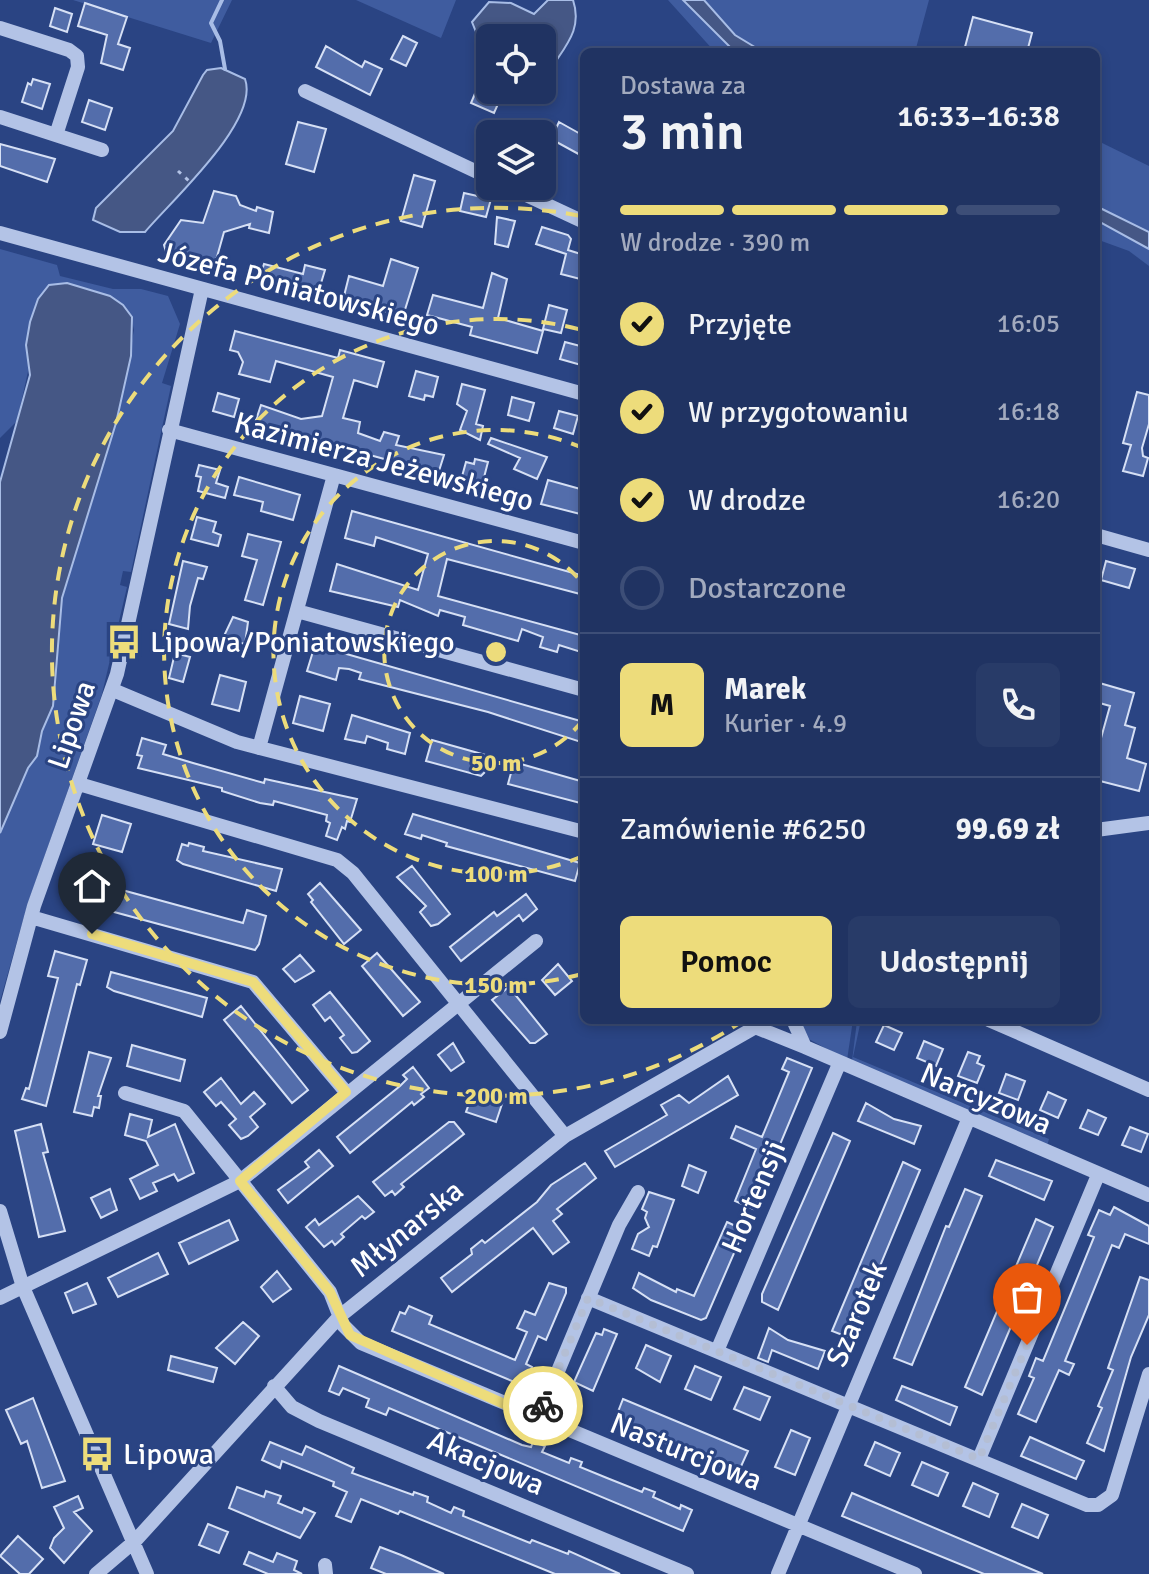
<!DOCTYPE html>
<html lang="pl">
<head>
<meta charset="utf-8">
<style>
	:root { --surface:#203362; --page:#283b68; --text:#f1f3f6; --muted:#a2aabe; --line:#3d4e77; --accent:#eddc7b }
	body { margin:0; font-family:Signika,sans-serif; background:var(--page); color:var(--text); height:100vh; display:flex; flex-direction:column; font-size:30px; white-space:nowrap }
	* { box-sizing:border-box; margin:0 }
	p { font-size:26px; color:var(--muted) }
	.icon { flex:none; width:44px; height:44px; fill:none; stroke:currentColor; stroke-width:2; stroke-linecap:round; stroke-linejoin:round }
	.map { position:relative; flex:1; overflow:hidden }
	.side { position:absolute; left:580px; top:48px; width:520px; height:976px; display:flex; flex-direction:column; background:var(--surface); border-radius:12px; box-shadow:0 4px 12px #0003,0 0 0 2px var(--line) }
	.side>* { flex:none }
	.controls { position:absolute; left:476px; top:24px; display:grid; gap:16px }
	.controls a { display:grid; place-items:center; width:80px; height:80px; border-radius:12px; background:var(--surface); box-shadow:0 4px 12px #0003,0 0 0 2px var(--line); font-size:40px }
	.pin { position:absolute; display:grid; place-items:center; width:68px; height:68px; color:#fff; margin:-82px -34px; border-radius:50% 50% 50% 0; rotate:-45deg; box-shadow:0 0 8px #0007 }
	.pin .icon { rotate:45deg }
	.courier { position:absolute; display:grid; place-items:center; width:80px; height:80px; margin:-40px; border:6px solid #eddc7b; border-radius:50%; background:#fff; color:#222; box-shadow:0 2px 10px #0007 }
	.summary em { font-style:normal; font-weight:600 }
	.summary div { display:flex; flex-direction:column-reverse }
	.summary { display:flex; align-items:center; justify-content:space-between; height:136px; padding:0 40px }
	h1 { font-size:52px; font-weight:600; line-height:60px }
	.bar { display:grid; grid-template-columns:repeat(4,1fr); gap:12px 8px; align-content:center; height:96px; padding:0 40px }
	.bar i { height:10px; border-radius:6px; background:var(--line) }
	.bar .selected { background:var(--accent) }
	.bar p { grid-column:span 4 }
	.line { display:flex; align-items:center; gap:20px; padding:0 40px; border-top:2px solid var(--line) }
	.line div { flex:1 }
	.round { display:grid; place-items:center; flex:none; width:84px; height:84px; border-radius:12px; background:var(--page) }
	ol { padding:0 40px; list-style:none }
	li { display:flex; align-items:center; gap:24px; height:88px }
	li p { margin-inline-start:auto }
	li .icon { padding:8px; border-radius:50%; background:var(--accent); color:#111; stroke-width:4 }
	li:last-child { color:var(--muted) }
	li i { width:44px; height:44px; border:4px solid var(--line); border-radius:50% }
	.button { display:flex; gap:16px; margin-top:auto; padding:16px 40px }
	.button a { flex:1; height:92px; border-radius:12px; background:var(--accent); color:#111; font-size:32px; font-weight:600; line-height:92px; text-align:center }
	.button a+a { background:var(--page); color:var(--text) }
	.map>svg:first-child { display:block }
</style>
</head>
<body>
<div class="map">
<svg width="1149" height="1574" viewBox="0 0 1149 1574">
	<rect width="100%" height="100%" fill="#2a4483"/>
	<!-- green -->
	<path fill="#3f5c9f" d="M73,0H232L211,43Z
		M356,0H456L441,38Z
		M668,0H683L735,52H715Z
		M704,0H929L915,52H763L735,35Z
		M1096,140L1149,166V232L1096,206Z
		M1096,220L1149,249V266L1129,251L1096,239Z
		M0,249L57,265L60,276L113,289H141L168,296L180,324L162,383L171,386L131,572L123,571L120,585L127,587L102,694L28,903L0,1001V833L28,768L37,756L42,731L53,706L62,598L116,423L134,330C129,295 95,291 67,283L29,367L17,421L0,438Z
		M800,1020H853L847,1060L805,1037Z
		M861,1020L853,1057L1049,1139L1047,1146L852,1061L857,1021Z"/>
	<!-- water -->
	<path fill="#455785" stroke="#a8bde6" stroke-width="2" d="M548,0H573C582,27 568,43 554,64L542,67V38H490V49L478,37L472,22L489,2L511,3L534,14Z
		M683,0H704L735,35L763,52H735Z
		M221,68L245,79C260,121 172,200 145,232H120L93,220L96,208L173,131L203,75L207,70Z
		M1096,206L1149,232V249L1096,220Z
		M67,283L110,296L123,305L132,317L131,356L116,423L62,598L53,706L42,731L37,756L28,768L0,833V482L30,375L26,345L30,322L38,299L49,285Z"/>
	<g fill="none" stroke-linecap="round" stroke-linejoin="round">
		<!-- stream -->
		<path stroke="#a8bde6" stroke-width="4" d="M222,0L211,23L220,41L225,69"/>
	</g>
	<!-- building -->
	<path fill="#536dab" stroke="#d6e0f5" stroke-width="2" d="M85,3L127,17L118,44L130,48L123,70L101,63L107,35L78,26Z
		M55,8L72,14L67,32L50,26Z
		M973,17L1032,33L1027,52H986L965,47Z
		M403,36L417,43L406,66L391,59Z
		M326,46L362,67L365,61L382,69L370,95L316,67Z
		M33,79L50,84L42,109L22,102L28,83L31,85Z
		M479,84L502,95L494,113L471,103Z
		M89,100L112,108L105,130L82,122Z
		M298,122L326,129L314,172L286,164Z
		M559,122L584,136V157L551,139Z
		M0,144L55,159L47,182L0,166Z
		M414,175L435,181L422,227L401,221Z
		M214,191L236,196L240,205L256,211L257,207L273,212L269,233L249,228L250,224L224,232L215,264L166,252L164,245L181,220L203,223Z
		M464,193L491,199L486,217L460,211Z
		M497,217L515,221L508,247L495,244Z
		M542,227L568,235L571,239L568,250L584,255V280L561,274L566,254L536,244Z
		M391,259L418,268L403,316L343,300L349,276L383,286Z
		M264,264L303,274L305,265L325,270L318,293L260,277Z
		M492,273L507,279L498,318L543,331L537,353L470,335L472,327L427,315L433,295L483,308Z
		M549,305L567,310L561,333L543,329Z
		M235,331L338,358L340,350L384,362L377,387L354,380L343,418L360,422L358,433L380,441L384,432L399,436L396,445L444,455L438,474L255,423L261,405L301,419L322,416L333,377L276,361L270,382L239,374L243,362L238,352L230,350Z
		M565,342L584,347L581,365L560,359Z
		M416,371L438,377L433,397L425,395L424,400L409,396Z
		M462,384L485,390L476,424L483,426L480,440L460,430L467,411L457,404Z
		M1137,392L1149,395V424L1142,448L1143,456L1148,458L1143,476L1123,471L1131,445L1123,443Z
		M218,393L239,399L234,417L213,411Z
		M512,397L534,403L529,421L508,415Z
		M559,411L578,416L573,434L554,428Z
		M491,438L547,457L537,479L514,469L520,458L488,444Z
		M475,459L488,462L482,485L461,480L466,462L474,464Z
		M199,465L220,470L216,483L228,487L225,498L198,491L201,477L196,476Z
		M239,477L300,495L293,520L261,511L263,502L234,495Z
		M548,480L584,490V515L541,504Z
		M352,511L584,576L580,594L447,559L438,596L584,636V653L559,645L557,652L540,647L543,637L522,629L518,641L463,625L465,617L440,610L438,616L400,600L398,607L330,591L337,564L418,590L428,554L376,537L374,546L345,538Z
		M197,517L216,522L213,532L221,535L218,546L191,539Z
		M248,534L281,542L263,605L245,600L257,560L242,556Z
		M183,561L207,567L203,579L198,578L190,606L188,629L169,624Z
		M1106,561L1135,569L1129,588L1101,580Z
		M233,617L248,622L245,644L223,638Z
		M315,645L584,722V743L488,712L359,679L361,673L349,669L339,668L336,680L307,671Z
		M175,653L190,657L183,682L169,678Z
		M220,675L246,682L239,711L212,704Z
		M1096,682L1134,693L1125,725L1135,728L1127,758L1146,764L1139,791L1096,780V756L1110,706L1096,702Z
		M300,696L330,704L323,731L293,723Z
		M352,715L410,733L405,754L387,749L388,743L367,736L365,743L345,739Z
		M142,738L166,745L163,754L193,763L264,783L265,779L357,799L350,822L347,821L345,829L342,827L337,840L326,836L330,823L326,821L327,815L274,801L273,805L260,803L222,791V788L138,768L142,756L137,755Z
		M432,740L489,756L486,771L481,776L426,761Z
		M514,762L584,782V804L508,784Z
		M413,814L580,863L575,881L446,846L447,843L422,835L421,839L405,834Z
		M102,815L131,824L122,852L93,844Z
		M189,843L204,847L203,851L282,869L276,891L183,864L177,860L182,844L188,846Z
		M412,866L450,914L438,924L431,926L420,912L426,906L397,877Z
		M85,873L113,881L111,887L243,923L247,910L266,916L259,944L255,950L77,902Z
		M320,883L361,930L344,944L311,902L313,900L308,894Z
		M526,894L537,909L523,921L519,915L461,961L450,947L494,912L497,916Z
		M55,951L87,960L80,985L77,984L46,1106L22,1099L26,1088L29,1089L58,978L48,976Z
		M377,953L420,1002L403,1016L362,966Z
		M300,955L314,971L295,982L283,969Z
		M558,964L572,981L555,995L542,980Z
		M111,972L207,998L202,1017L114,991L107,987Z
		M509,987L547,1034L535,1043H530L492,1000Z
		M330,992L370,1041L357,1052L352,1053L340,1038L344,1035L330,1017L325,1021L313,1005Z
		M241,1006L308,1090L292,1103L224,1020Z
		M884,1025L902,1033L894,1050L876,1042Z
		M924,1041L943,1049L936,1066L917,1058Z
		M453,1043L464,1062L451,1071L438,1055Z
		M132,1045L185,1060L180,1081L127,1066Z
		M89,1052L111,1058L98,1096H101L99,1108L94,1107L92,1116L74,1112Z
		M968,1052L980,1056L977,1063L984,1066L977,1083L958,1076Z
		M787,1058L812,1068L753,1209L735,1201L756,1149L731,1138L736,1126L762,1137L789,1072L782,1069Z
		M413,1067L429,1088L421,1094L424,1097L414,1105L412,1102L350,1153L337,1137L400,1086L407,1079L403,1075Z
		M1006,1074L1025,1081L1018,1100L999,1093Z
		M728,1076L738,1095L615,1167L605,1151L667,1115L661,1105L679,1095L689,1103Z
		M221,1078L241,1104L254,1092L265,1104L250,1117L258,1127L248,1136L241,1139L229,1125L236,1119L221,1102L216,1106L204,1092Z
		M1048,1092L1066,1100L1058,1118L1040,1110Z
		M482,1094L503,1101L496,1122L466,1112L470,1101L478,1103Z
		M866,1103L894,1119L921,1126L914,1144L858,1121Z
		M1088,1110L1106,1118L1098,1135L1080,1128Z
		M130,1114L152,1120L148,1137L175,1124L194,1173L178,1181L174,1174L153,1183L157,1191L140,1199L130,1179L158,1165L146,1141L125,1135Z
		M449,1122H454L464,1134L401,1184L404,1187L395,1195L392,1191L385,1196L373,1182Z
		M41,1124L48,1152L43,1153L65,1231L39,1237L15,1131Z
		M1130,1127L1148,1134L1141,1152L1122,1145Z
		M833,1133L850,1141L778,1310L762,1302V1294Z
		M319,1150L333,1166L288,1203L278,1190L309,1167L305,1162Z
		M996,1160L1052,1181L1044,1200L989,1176Z
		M903,1162L920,1170L850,1338L832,1331Z
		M585,1163L596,1178L557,1209L562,1214L553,1221L569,1242L553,1254L533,1228L452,1292L441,1278L472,1254L471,1249L482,1240L485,1243L537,1202L551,1185Z
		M689,1165L706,1172L698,1193L682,1186Z
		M110,1189L117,1210L101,1218L91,1198Z
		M965,1189L982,1196L912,1365L894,1358L946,1226L949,1227Z
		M649,1192L674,1200L657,1247L653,1246L649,1256L632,1249L638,1234L649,1227L645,1218L647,1212L642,1209Z
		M358,1196L374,1212L365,1219L362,1216L341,1234L344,1237L335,1245L332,1241L324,1247L306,1227L315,1219L319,1225Z
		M1114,1207L1149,1226V1244L1125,1234L1119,1248L1112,1245L1065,1361L1074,1364L1069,1375L1059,1370L1036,1422L1018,1414L1034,1378L1029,1376L1036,1358L1043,1361L1072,1291L1094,1237L1088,1235L1099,1210L1110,1215Z
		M1036,1219L1053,1227L982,1395L965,1387Z
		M229,1220L238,1240L189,1264L179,1243Z
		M727,1222L744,1230L706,1318L701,1320L651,1300L633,1288L639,1273L676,1292L677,1289L694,1296Z
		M158,1253L168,1274L118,1297L108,1278Z
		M277,1271L291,1289L273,1302L261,1287Z
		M1140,1277L1149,1280V1315L1131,1357L1104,1451L1087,1443L1102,1408L1098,1406L1113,1370L1108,1368Z
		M87,1283L96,1304L73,1313L65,1293Z
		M549,1283L566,1288V1293L546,1340L538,1336L526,1364L532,1367L524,1386L392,1331L400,1312L405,1314L409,1306L432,1316L429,1324L515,1360L527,1332L517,1328L525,1311L535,1315Z
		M243,1322L259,1336L235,1364L216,1348Z
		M769,1328L788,1340L825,1351L818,1369L772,1350L768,1362L758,1358Z
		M604,1329L617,1334L593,1391L574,1382L596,1333L602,1335Z
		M646,1345L671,1356L660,1382L636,1368Z
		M171,1356L217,1368L213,1382L168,1370Z
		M339,1366L522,1445L531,1447L533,1442L545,1446L542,1452L569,1463L571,1458L582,1462L580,1467L607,1478L642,1492L644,1488L655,1492L653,1497L680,1509L681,1505L692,1510L683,1531L389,1408L386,1415L366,1407L369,1399L343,1388L339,1395L329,1391Z
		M695,1366L721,1377L711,1400L685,1389Z
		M902,1386L957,1407L950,1425L896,1400Z
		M744,1387L770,1397L760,1420L734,1409Z
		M33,1398L65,1481L42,1488L27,1441L21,1444L6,1410Z
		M623,1399L748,1451L738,1473L614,1422Z
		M791,1430L810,1438L795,1475L775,1467Z
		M1030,1437L1084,1461L1076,1479L1021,1456Z
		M270,1442L302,1455L306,1446L354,1468L352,1473L413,1495L414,1492L428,1497L427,1502L451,1513L454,1507L464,1511L463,1516L488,1526L530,1543L532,1540L568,1554L569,1551L620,1574H555L400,1511L398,1514L361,1499L351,1522L336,1516L347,1492L333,1486L334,1482L282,1461L280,1468L262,1460Z
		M875,1442L900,1453L890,1476L865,1465Z
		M922,1462L948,1473L938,1496L912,1485Z
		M973,1483L998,1494L989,1517L963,1506Z
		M237,1487L264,1497L266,1491L281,1496L278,1503L302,1513L304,1508L315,1513L300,1538L229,1508Z
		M852,1493L1043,1574H984L842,1516Z
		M78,1496L83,1508L74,1512L92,1531L64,1563L50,1548L54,1538L64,1528L54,1507Z
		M1022,1504L1048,1515L1038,1538L1012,1527Z
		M208,1524L228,1532L219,1553L199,1545Z
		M18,1536L43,1559L29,1574H20L0,1556Z
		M380,1547L401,1555L444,1574H386L371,1568Z
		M249,1552L273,1562L277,1553L297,1561L294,1570L302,1574H268L244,1564Z"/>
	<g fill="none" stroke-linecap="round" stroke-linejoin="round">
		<!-- path -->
		<path stroke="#b3c3e6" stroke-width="3" stroke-dasharray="4 6" stroke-linecap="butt" d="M178,171L189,181"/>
		<!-- minor -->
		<path stroke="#b3c3e6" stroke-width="14" d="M0,28L69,50L77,56L78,67L56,135
			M305,91L490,178
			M0,117L102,150
			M507,186L584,222
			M0,233L584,394
			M169,430L584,543
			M1096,535L1149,550
			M297,611L584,690
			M113,690L237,742L584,832
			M259,748L334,475
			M79,784L337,860L353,873L565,1136
			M1096,830L1149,823
			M31,917L253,982L346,1092
			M793,1020L805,1047L1149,1195
			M989,1020L1149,1090
			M755,1027L805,1047
			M0,1032L34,906L117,674L202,289
			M125,1093L184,1111L330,1292L343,1325L361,1343L915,1574
			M0,1211L23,1287L147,1574
			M0,1298L240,1181L536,941
			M588,1298L1087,1505H1098L1112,1495L1149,1374
			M717,1351L839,1064
			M274,1386L292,1407L319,1421L687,1574
			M538,1419L619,1225L638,1192
			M979,1459L1098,1175
			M325,1565L326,1574
			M96,1574L135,1541L340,1316L565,1136L768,1020
			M778,1574L968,1120"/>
	</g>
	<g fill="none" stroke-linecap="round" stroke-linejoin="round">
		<!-- done -->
		<path stroke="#b4bed4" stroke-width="8" stroke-dasharray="0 14.4" d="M543,1406L588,1298L979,1459L1027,1345"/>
		<!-- route -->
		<path stroke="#eddc7b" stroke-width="10" d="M92,934L253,982L346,1092L240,1181L330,1292L350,1335L538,1419L543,1406"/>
	</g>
	<!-- distance rings -->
	<g fill="none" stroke="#eddc7b" stroke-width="4" stroke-dasharray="14 10">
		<path d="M583 720A111 111 0 1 1 583 584"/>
		<path d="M583 856A222 222 0 1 1 583 448"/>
		<path d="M582 974A333 333 0 1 1 582 330"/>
		<path d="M744 1020A444 444 0 1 1 581 216"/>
	</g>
	<!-- icons -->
	<defs>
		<g id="bus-bare" transform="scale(2.76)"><path d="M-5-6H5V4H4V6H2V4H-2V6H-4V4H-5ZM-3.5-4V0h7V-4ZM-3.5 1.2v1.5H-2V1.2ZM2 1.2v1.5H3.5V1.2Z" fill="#eddc7b" stroke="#2a4483" stroke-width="2.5" paint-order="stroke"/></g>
	</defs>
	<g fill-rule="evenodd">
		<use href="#bus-bare" x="124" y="642"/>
		<use href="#bus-bare" x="97" y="1454"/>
	</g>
	<g text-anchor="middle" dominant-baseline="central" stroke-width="6" stroke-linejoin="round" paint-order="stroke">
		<!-- street labels -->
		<g font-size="30" fill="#fff" stroke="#2a4483">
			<text transform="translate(299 289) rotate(15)">Józefa Poniatowskiego</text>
			<text transform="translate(384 462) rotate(15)">Kazimierza Jeżewskiego</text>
			<text transform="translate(72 725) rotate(-71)">Lipowa</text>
			<text transform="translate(986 1099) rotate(23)">Narcyzowa</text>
			<text transform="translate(754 1197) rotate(-67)">Hortensji</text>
			<text transform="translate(407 1229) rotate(-39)">Młynarska</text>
			<text transform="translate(857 1314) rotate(-67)">Szarotek</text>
			<text transform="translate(686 1452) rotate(22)">Nasturcjowa</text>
			<text transform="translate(486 1463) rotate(23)">Akacjowa</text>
		</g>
		<!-- poi labels -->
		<g font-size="30" fill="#fff" stroke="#2a4483" text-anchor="start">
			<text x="150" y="642">Lipowa/Poniatowskiego</text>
			<text x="123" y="1454">Lipowa</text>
		</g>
	</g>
	<circle cx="496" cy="652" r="12" fill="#eddc7b" stroke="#2a4483" stroke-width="4"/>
	<g font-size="24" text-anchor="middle" font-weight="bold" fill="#eddc7b" stroke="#2a4483" stroke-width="6" stroke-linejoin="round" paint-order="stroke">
		<text x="496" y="771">50 m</text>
		<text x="496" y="882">100 m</text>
		<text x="496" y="993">150 m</text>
		<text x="496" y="1104">200 m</text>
	</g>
</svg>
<div class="controls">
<a><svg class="icon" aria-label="locate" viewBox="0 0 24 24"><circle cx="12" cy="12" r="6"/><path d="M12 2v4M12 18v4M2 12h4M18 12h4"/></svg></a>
<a><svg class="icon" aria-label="layers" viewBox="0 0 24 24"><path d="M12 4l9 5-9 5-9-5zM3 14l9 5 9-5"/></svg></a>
</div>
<div class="pin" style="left:1027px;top:1345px;background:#ea580c"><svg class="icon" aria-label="bag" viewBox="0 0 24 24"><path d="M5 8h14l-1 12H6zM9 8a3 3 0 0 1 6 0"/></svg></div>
<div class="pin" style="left:92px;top:934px;background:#1f2937"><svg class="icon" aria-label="home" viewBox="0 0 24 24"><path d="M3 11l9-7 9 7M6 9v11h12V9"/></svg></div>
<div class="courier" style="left:543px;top:1406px"><svg class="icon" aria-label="bike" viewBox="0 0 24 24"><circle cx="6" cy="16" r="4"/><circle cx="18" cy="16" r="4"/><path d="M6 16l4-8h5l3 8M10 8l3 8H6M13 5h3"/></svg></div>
<section class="side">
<div class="summary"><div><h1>3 min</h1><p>Dostawa za</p></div><em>16:33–16:38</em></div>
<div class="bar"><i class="selected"></i><i class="selected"></i><i class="selected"></i><i></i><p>W drodze · 390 m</p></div>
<ol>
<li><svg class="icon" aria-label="check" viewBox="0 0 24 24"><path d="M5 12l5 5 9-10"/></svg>Przyjęte<p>16:05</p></li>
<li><svg class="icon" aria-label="check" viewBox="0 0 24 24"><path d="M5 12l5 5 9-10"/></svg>W przygotowaniu<p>16:18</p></li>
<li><svg class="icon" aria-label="check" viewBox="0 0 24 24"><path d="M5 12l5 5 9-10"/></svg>W drodze<p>16:20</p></li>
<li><i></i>Dostarczone</li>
</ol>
<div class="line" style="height:144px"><b class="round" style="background:var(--accent);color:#111">M</b><div><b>Marek</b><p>Kurier · 4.9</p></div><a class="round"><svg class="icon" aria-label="phone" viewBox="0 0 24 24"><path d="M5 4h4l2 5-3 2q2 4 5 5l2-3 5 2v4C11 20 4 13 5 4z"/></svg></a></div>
<div class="line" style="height:104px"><div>Zamówienie #6250</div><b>99.69 zł</b></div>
<div class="button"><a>Pomoc</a><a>Udostępnij</a></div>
</section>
</div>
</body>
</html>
